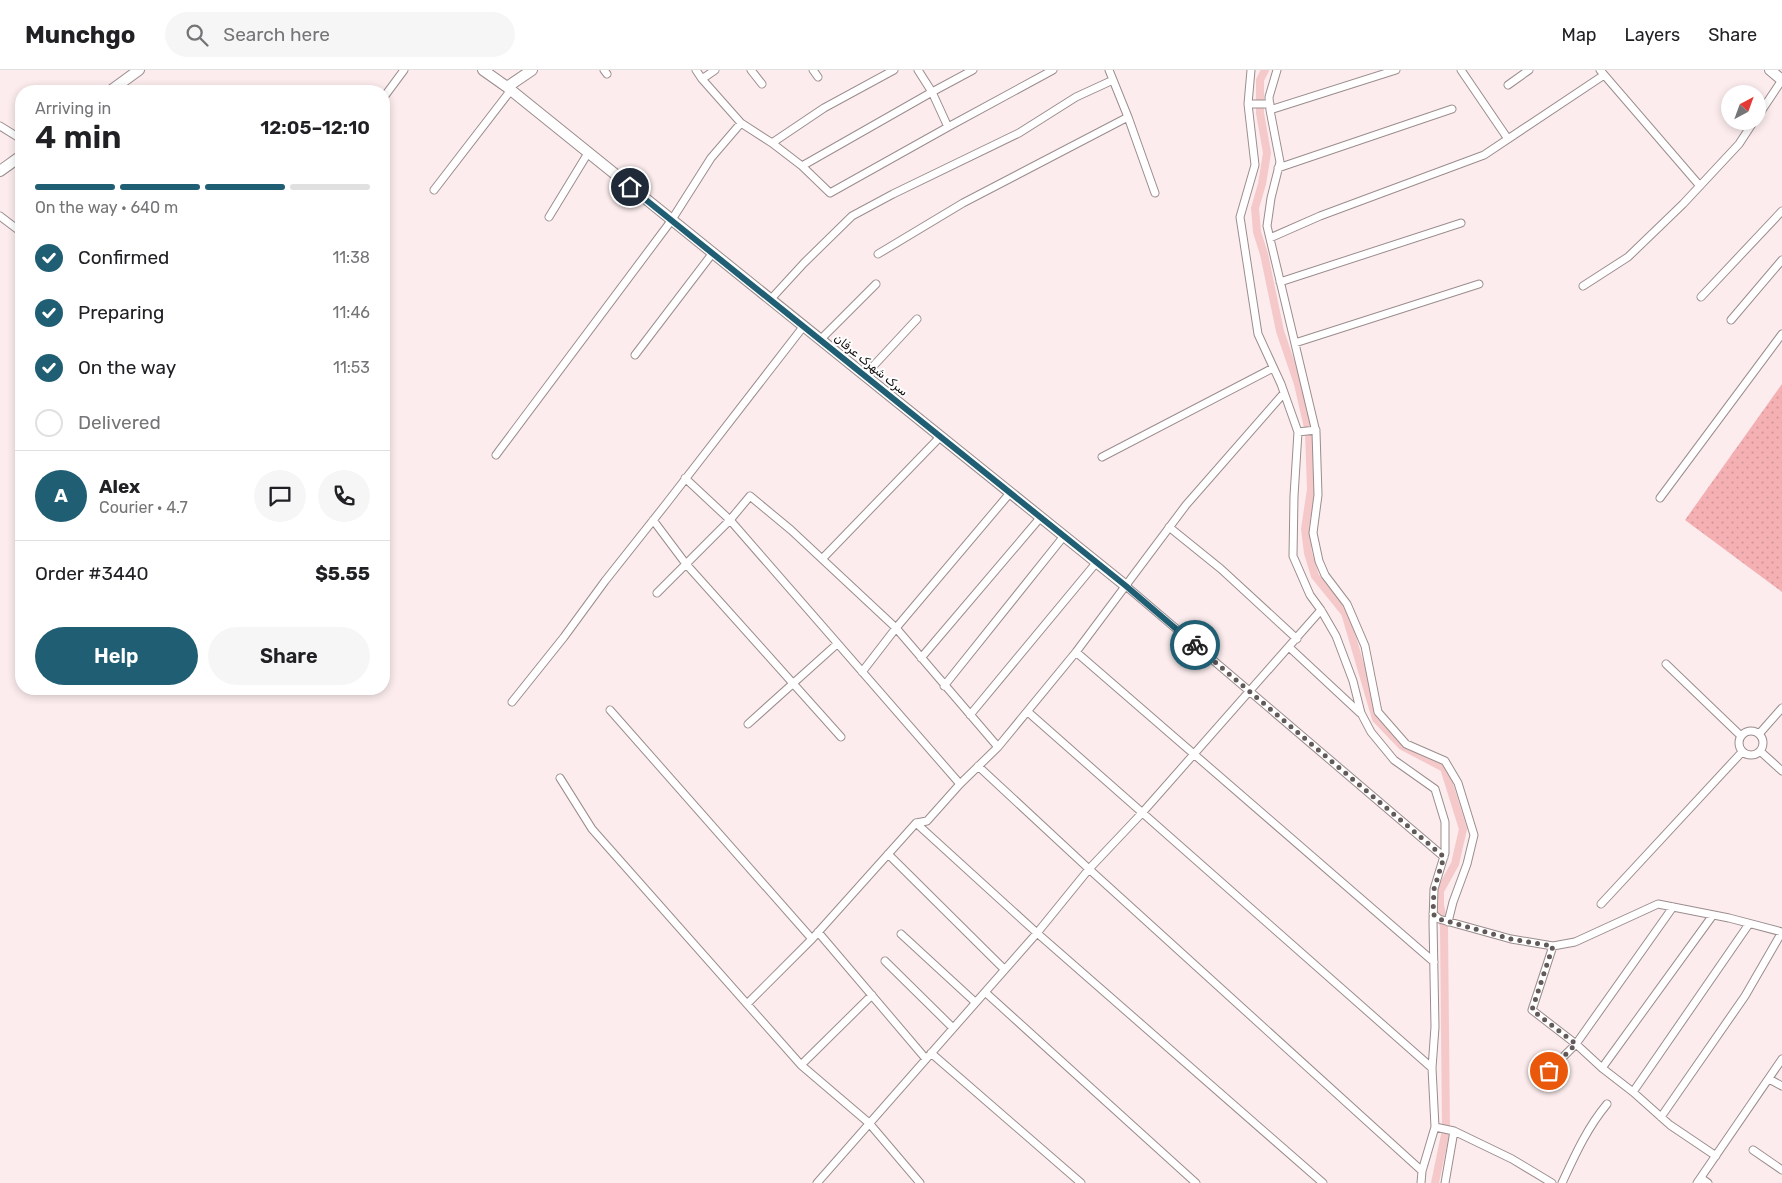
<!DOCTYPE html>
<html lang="en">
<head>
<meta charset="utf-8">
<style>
	:root { --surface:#fff; --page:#f6f6f6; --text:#202124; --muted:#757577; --line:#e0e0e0; --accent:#205e74 }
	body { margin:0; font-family:Rubik,Vazirmatn,sans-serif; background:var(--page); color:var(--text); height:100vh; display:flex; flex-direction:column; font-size:19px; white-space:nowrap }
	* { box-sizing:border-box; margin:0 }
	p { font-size:16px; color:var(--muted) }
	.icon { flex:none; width:28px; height:28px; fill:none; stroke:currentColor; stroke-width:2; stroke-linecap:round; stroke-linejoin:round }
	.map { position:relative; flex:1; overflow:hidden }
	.panel { position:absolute; left:15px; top:15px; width:375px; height:610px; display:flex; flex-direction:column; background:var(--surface); border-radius:20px; box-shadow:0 2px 8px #0003 }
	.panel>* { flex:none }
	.needle { width:32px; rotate:41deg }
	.controls { position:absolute; left:1721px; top:15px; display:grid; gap:10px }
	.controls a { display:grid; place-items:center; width:45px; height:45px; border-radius:50%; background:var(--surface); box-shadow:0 2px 8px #0003; font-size:25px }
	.pin { position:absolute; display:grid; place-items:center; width:42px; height:42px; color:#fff; margin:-21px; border:2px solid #fff; border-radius:50%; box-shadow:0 1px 5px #0007 }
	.courier { position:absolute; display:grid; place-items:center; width:50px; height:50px; margin:-25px; border:4px solid #205e74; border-radius:50%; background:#fff; color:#222; box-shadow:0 1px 6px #0007 }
	.headline em { font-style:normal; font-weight:600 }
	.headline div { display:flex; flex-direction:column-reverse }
	.headline { display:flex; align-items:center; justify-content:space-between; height:85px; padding:0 20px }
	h1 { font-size:32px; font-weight:600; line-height:38px }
	.bar { display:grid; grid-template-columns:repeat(4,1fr); gap:8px 5px; align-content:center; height:60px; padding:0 20px }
	.bar i { height:6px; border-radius:4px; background:var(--line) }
	.bar .selected { background:var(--accent) }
	.bar p { grid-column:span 4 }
	.line { display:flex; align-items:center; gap:12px; padding:0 20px; border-top:1px solid var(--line) }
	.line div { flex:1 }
	.round { display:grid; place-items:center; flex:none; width:52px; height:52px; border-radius:26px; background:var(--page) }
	ol { padding:0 20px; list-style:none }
	li { display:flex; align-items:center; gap:15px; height:55px }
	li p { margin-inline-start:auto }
	li .icon { padding:5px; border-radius:50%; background:var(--accent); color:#fff; stroke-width:4 }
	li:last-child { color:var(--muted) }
	li i { width:28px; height:28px; border:2px solid var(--line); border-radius:50% }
	.button { display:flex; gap:10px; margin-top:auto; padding:10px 20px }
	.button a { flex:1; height:58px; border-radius:30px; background:var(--accent); color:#fff; font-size:20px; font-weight:600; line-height:58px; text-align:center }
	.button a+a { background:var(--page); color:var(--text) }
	header { display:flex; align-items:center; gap:30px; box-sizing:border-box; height:70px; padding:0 25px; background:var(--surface); border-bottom:1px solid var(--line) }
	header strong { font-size:24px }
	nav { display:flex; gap:28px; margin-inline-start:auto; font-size:18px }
	.search { width:350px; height:45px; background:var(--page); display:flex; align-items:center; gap:12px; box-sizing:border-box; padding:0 18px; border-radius:28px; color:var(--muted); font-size:19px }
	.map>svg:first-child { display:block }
</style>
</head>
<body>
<header>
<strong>Munchgo</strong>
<div class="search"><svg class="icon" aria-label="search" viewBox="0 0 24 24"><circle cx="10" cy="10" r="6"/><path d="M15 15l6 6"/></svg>Search here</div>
<nav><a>Map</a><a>Layers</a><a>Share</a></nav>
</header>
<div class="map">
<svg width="1782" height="1113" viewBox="0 0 1782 1113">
	<defs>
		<pattern id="grass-dots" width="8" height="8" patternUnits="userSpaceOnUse" patternTransform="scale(1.25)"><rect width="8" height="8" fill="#f5b0b3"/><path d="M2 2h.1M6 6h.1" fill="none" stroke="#d19699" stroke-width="1.8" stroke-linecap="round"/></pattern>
	</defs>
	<rect width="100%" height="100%" fill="#fceced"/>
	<!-- grass -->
	<path fill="url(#grass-dots)" d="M1782,314V522L1685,450Z"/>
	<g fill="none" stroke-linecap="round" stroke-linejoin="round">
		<!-- canal -->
		<path stroke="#f5c9ca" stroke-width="8" d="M1265,0L1260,10V43L1267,83L1262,114L1255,138L1257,162L1264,184L1280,261L1298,314L1309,362L1311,419L1305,459L1308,483L1315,506L1345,543L1376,649L1402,676L1444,698L1463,759L1455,794L1440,821V835L1444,857L1446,1060L1435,1113"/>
		<!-- street casing -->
		<g stroke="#9b8d8e" stroke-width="9">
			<path id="street" d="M604,0L607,4
				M696,0L702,9L715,0
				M751,0L762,14
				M813,0L818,7
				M1109,0L1128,47L1155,123
				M1251,0L1248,34L1255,95L1240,147L1258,264L1281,314L1298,362L1294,426L1293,486L1310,525L1321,540L1336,566L1353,611L1361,643L1371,662L1394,690L1435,719L1445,752V783L1434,819L1433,852L1435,957L1432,998L1435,1057L1422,1101L1421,1113
				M1277,0L1269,27L1270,40L1280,92L1271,128L1267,156L1316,362L1318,425L1313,463L1319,491L1325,505L1347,534L1365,576L1378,642L1406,674L1445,691L1458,713L1474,765L1467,794L1453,832L1448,852
				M1461,0L1508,69
				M1600,0L1700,116
				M702,9L741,53L772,73L824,38L894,0
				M1508,15L1529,0
				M384,27L404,0
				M1248,34H1270
				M1270,40L1396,0
				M1758,46L1782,10
				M0,56L21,69
				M948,57L1053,0
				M772,73L802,96L932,22L918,0
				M802,96L830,123L948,57L932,22L973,0
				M1278,98L1452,39
				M434,120L511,20
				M0,146L21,162
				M549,147L588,83
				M1270,168L1320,146L1484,85L1604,5
				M878,184L963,133L1128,47
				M1280,212L1461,153
				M1583,216L1628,187L1683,134L1739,74L1754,51
				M1701,227L1782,141
				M770,230L804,193L852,146L893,124L1019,63L1076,27L1113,10
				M1731,250L1782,190
				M820,270L876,214
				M1295,273L1479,214
				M635,285L712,184
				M864,306L917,249
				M1298,362L1316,360
				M496,385L671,151L711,88L741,53
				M1102,387L1273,298
				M685,408L730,450L960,714
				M1660,428L1782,264
				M653,450L686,494L841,667
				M1169,457L1221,499L1297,569
				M822,489L940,367
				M1126,516L1444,787
				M657,523L730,450L750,426L791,460L896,558L998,677
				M1289,577L1360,643
				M1076,582L1434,892
				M921,588L1040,448
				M1666,594L1741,666
				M862,602L896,558L1010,423
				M944,616L1064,466
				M512,632L564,567L605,511L666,434L803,257
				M610,640L812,869
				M1028,642L1432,998
				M970,645L1096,493
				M748,654L837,574
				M1739 673a12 12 0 1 1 24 0a12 12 0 1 1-24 0Z
				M1759,664L1782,638
				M1760,681L1782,701
				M978,696L1089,799L1422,1101
				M560,708L592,759L801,995L869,1053L920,1113
				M916,753L1037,863L1323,1113
				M888,784L1004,899
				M1601,834L1742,682
				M1433,844L1439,849L1511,869L1553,876L1575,872L1658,834L1729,848L1782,862L1745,926L1661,1047
				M818,862L926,989
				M901,864L975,932
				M1553,876L1532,940L1576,974L1602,998L1633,1022L1670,1055L1716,1086
				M885,891L953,958
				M985,922L1196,1113
				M747,934L812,869L916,753L927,751L960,714L998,677L1076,582L1186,435L1284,323
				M931,983L1081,1113
				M801,995L872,925
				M1602,998L1713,845
				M1549,1001L1576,974L1673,837
				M1769,1009L1782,1016
				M1633,1022L1749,854
				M1435,1057L1454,1061L1512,1089L1552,1113
				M1753,1080L1782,1100
				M1701,1108L1708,1113
				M817,1113L1037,863L1089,799L1142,743L1321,540
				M1445,1113L1454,1061
				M1562,1113C1575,1085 1587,1058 1607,1034
				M1697,1113L1782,989"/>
		</g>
		<!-- secondary casing -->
		<g stroke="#9b8d8e" stroke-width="12">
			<path id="secondary" d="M483,0L507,17L1126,516
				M1770,0L1782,10
				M507,17L532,0
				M110,21L139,0
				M0,101L21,86"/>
		</g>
		<!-- street -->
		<use href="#street" stroke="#fff" stroke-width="7"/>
		<!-- secondary -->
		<use href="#secondary" stroke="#fff" stroke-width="10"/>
	</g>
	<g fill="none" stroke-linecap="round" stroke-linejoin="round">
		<!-- done -->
		<path stroke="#625959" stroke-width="5" stroke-dasharray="0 9" d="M1195,575L1444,787L1434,819L1433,844L1439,849L1511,869L1553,876L1532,940L1576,974L1549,1001"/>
		<!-- route -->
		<path stroke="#205e74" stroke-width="6" d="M630,117L1126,516L1195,575"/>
	</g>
	<g text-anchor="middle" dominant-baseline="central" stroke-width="4" stroke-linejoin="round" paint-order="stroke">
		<!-- street labels -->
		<g font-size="12" fill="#0f0a0a" stroke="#fefefe">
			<text transform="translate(871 295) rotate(39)">سرک شهرک عرفان</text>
		</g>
	</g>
</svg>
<div class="controls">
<a><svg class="needle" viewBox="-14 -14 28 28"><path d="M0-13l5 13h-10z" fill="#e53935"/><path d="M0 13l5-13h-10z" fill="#757577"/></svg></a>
</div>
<div class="pin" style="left:1549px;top:1001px;background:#ea580c"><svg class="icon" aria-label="bag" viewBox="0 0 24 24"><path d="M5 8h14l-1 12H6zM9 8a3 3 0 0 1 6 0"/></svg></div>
<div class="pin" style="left:630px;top:117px;background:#1f2937"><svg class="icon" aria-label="home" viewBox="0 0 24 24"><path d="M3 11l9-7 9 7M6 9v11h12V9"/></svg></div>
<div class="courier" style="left:1195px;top:575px"><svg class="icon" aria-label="bike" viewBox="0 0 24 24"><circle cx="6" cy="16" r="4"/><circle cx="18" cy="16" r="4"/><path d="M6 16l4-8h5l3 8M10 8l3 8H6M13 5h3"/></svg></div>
<section class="panel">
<div class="headline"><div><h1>4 min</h1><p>Arriving in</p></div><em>12:05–12:10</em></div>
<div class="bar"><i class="selected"></i><i class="selected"></i><i class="selected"></i><i></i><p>On the way · 640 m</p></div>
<ol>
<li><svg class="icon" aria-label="check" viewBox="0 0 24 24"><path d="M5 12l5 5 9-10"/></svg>Confirmed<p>11:38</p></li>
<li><svg class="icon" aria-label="check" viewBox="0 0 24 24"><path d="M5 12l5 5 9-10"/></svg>Preparing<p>11:46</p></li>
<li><svg class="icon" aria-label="check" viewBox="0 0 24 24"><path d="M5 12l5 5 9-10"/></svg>On the way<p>11:53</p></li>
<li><i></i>Delivered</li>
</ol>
<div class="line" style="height:90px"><b class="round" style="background:var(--accent);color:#fff">A</b><div><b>Alex</b><p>Courier · 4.7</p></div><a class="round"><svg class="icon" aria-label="chat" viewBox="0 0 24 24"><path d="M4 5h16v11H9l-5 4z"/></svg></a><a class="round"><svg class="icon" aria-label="phone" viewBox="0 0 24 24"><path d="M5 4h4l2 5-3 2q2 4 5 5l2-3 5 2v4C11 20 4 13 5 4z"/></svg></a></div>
<div class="line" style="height:65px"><div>Order #3440</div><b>$5.55</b></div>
<div class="button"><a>Help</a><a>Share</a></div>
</section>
</div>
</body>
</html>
